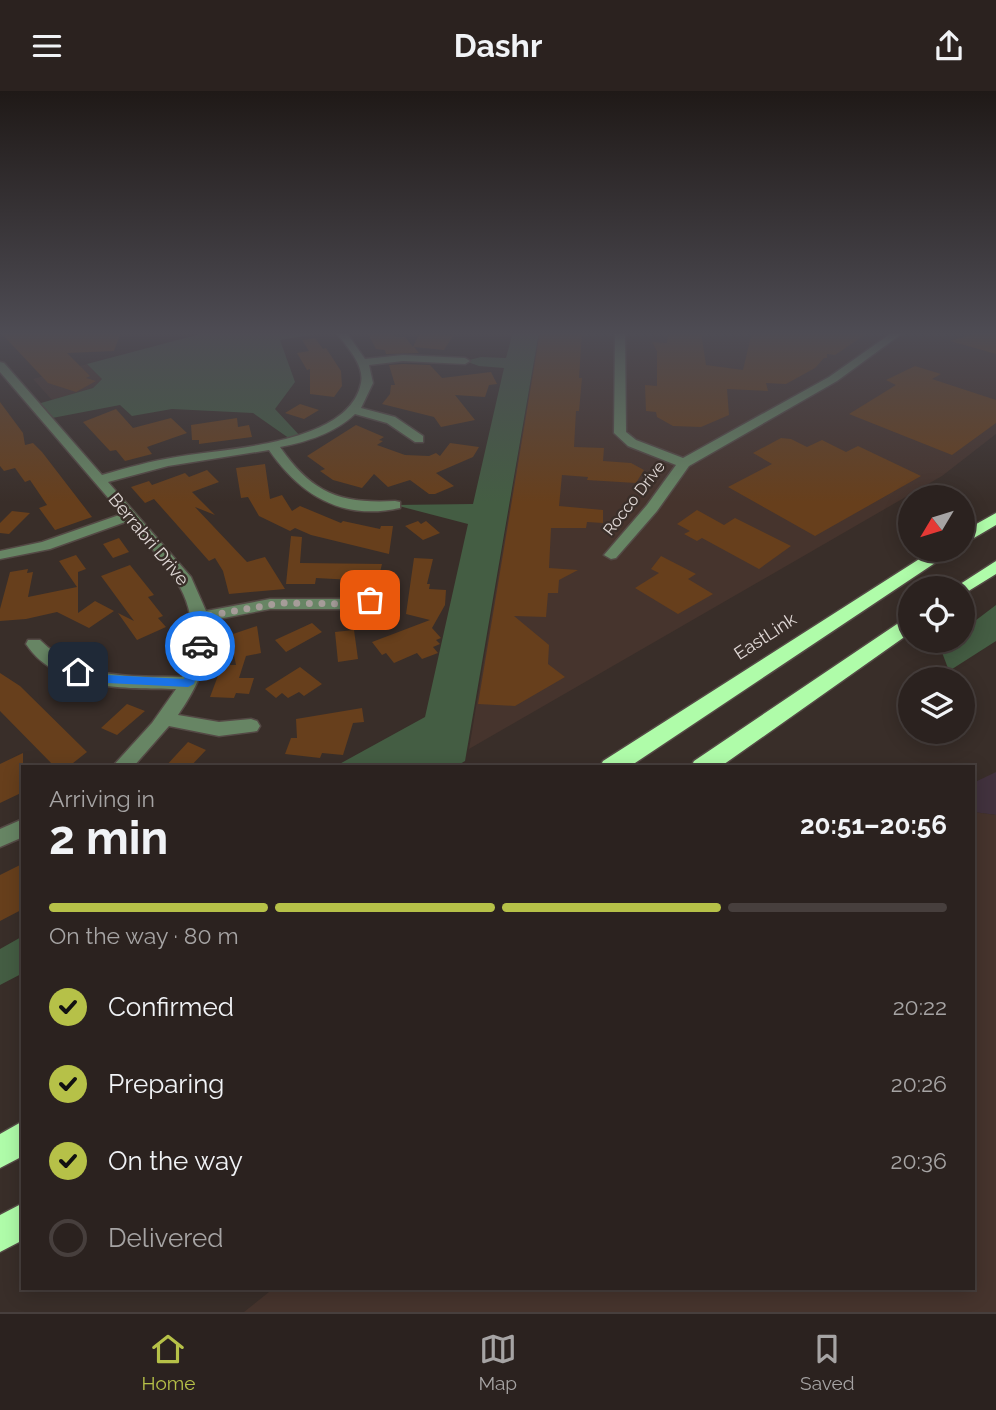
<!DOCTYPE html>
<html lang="en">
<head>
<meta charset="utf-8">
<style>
	:root { --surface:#2b221f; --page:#332a28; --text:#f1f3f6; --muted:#a6a4a4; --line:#473f3d; --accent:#b6c148 }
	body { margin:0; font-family:Raleway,sans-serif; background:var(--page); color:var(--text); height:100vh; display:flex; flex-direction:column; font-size:26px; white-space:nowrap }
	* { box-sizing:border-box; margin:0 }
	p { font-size:23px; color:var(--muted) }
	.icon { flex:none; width:38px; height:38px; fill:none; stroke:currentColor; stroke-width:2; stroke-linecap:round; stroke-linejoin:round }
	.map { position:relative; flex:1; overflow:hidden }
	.side { position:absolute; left:21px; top:674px; width:954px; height:525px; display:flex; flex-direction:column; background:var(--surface); border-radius:0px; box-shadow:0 4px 18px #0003,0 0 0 2px var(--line) }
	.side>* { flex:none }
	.needle { width:46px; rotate:232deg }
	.tools { position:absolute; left:898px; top:394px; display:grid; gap:14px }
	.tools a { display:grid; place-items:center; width:77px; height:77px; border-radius:50%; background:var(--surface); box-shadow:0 4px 18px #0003,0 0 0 2px var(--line); font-size:35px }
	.pin { position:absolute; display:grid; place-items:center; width:60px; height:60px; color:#fff; margin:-30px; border-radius:14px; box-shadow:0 4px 10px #0006 }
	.courier { position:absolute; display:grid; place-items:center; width:70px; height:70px; margin:-35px; border:5px solid #1a73e8; border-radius:50%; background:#fff; color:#222; box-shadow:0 2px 9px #0007 }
	.head em { font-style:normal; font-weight:700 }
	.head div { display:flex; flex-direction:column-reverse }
	.head { display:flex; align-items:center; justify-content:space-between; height:119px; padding:0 28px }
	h1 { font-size:46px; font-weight:700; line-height:52px }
	.bar { display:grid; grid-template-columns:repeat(4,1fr); gap:10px 7px; align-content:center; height:84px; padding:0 28px }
	.bar i { height:9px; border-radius:5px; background:var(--line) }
	.bar .current { background:var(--accent) }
	.bar p { grid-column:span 4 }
	ol { padding:0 28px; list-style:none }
	li { display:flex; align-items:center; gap:21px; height:77px }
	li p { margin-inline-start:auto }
	li .icon { padding:7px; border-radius:50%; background:var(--accent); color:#111; stroke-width:4 }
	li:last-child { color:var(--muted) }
	li i { width:38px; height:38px; border:4px solid var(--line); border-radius:50% }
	header { display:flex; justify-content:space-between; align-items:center; height:91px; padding:0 28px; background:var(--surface); font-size:32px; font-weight:700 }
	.dock { display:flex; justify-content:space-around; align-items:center; height:98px; border-top:2px solid var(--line); background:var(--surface); font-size:19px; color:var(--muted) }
	.dock a { display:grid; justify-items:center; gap:4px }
	.dock .current { color:var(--accent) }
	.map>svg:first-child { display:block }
</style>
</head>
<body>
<header><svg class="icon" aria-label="menu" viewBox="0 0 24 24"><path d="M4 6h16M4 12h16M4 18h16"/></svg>Dashr<svg class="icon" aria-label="share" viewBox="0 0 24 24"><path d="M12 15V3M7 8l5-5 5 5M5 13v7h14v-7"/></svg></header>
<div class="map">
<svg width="996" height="1221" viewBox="0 0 996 1221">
	<rect width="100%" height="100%" fill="#392e29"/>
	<!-- commercial -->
	<path fill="#42323e" d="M996,681V724L973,721V692Z"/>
	<!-- built -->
	<path fill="#46342d" d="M539,241H996V343L942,385L469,658Z
		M87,273L102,288L93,297L52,309L33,288Z
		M973,721L996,724V1221H244L274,1197H973Z"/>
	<!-- green -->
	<path fill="#445d43" d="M208,241H328L280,249L295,291L275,318L302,347L293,350L253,322L172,318L132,325L120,314L47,328L34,314L93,297L102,288L87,273Z
		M513,241H539L465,670L455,676H334L425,626L468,433L395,414L473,413L504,277L479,275L465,270L481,266L506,267Z
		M996,514V550L949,580L940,556L949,550H962L963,539Z
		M23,845V882L0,894V858Z"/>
	<!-- building -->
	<path fill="#673f1c" d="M0,241H121L114,260L67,262L90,285L86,287L96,290L76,301L48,292Z
		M367,241H391L396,246H405L413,256L420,241L453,245L444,259L414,256L419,262L386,263L385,259L376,258Z
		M540,241H582L579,287H582L579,320H576L574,356L604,357L603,370L631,372L644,379L636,392L587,389L588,386L562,384L559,415L603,419V432L587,431L586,437H551L549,477L578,479L559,489L558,502H548L546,526L514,525L549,554L548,573L565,586L515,615L478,613Z
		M668,241H701L706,274L743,279L752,241H869L835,264L827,263V267H824L815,277L786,293L766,292L768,300L727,298L729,324L701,336L673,335L657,326L656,321L646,320L645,294L657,295V260L652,251L667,252Z
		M981,241H996V263L950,250Z
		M315,247L323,258L326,257L341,280L342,295L334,306L310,303V278L307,279L297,262L309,260L302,249Z
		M403,273L430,274L442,287L491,281L497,293L489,294L485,306L455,304L475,329L441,336L434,326L382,313L390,303L391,294H395L389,274Z
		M915,275L941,283L932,288L996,309V332L952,364L849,323L896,294L886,289Z
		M0,311L23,342L25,354L33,352L42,361L92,426L55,439L39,417L47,414L30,389L25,391L15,377L4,380L0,375Z
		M300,313L319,319L304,328L285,322Z
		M116,318L133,337L171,327L187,342L147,356L152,363L125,370L116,359L110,360L83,331Z
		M237,327L238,336L249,334L252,346L199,353V349H192L191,334Z
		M356,334L384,346L379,349L383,350L377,354L405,364L429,365L436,362L440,365L450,352L479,356L473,366L436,382L454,395L435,403H429L410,389L388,396L374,383L362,397L333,389L320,380L325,378L307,365Z
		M781,347L791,348L807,356L822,349L846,361L858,355L921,385L815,445L728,396L772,373L753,362Z
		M265,373L270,408L282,404L292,420L300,415L341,432L343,430L380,438L381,435H393L389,463L311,444L295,437L290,440L259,425L248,406L241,407L236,377Z
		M207,379L219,391L192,401L215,424L195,416L247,471L265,466L285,498L229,503L223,480L215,467L209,470L154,408L145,412L131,396L149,390L152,394L185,382L189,386Z
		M697,419L724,434L735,427L791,455L759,478L702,447L697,450L684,443L690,440L677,433Z
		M12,420L30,422L9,443L0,442V432Z
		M418,430L421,433L426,430L440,442L423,449L405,435Z
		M291,445L302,446L300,472L382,473L379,485L354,484L353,489L316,487L315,493H286Z
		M119,447L129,461L113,467L103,453Z
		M76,464L86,478L78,481V522L95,510L114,520L89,537L57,521L26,528L0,530V518L10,481L28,478L27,482L33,481L28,506L77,496L59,470Z
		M661,465L696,483L688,488L713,503L678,523L635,497L659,482L651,478Z
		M414,467L433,468L427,493H430L429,498L446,499L445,514L432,537L441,547L436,549L440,553L433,556L438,562L422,568L417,562L394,572L386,562L382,564L372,551L430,529L406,523Z
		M130,474L154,504L148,506L163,525L158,527L166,536L137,549L118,522L134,530L101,485Z
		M312,532L322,541L286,561L275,549Z
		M257,535L261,562L246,565L239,587H254L249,603L236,602L234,607L210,606L222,574H236L230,544Z
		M354,539L358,568L338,571L335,541Z
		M300,576L322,593L304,605L299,601L288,607L282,602L276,607L265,598Z
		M0,582L20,595L87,661L68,676H55L0,620Z
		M127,613L145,620L117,644L101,637Z
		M362,617L364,631L353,632L343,664L322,662L320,667L285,663L291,647H297L296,628Z
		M188,651L206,659L190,676H165Z
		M23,662V701L0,712V673Z
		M20,774L23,781V818L0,830V784Z"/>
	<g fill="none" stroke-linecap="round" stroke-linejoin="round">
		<!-- minor casing -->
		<g stroke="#544945" stroke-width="3">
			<path id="minor" d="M336,241H346L365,268L403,264L465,267L470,270L465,273L403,270L369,274L373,292L361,317L395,326L423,345V351H415L387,332L355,323C335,342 307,351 280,356C312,402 340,413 395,410L400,411V417C342,430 300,404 269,359L168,375L108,391L191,486L206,520L270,508H352L370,504L378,509L375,512L352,518H270L208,530C213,564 197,597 178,624L219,631L251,628L257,630L260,635L257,640L219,645L169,635L133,676H112L152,632L176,598C126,597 57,600 26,553L28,549H40C80,589 129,585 182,586C210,513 172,482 128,430L50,458L0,468V460L42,451L122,423L0,281V271L4,272L102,384C126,377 151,370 176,366C225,357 349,354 361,292C365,274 346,255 336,241Z
				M615,241H625L626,341L636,349L683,367L829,286L893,241H904L837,290L689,375L657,420L616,467L611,468L604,464L647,414L676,374L628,355L614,342Z
				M23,728V746L0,756V738Z"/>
		</g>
		<!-- highway casing -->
		<g stroke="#544945" stroke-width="3">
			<path id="highway" d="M996,422V434L962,454V441Z
				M935,458H956L629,676H600L603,670Z
				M996,470V483L962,504V497H954Z
				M910,527V542L720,676H691L694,670L903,529Z
				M23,1030V1065L0,1077V1043Z
				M23,1112V1149L0,1161V1124Z"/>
		</g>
		<!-- minor -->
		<use href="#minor" fill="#678564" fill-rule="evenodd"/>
		<!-- highway -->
		<use href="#highway" fill="#affca9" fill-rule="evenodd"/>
	</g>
	<!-- sky -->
	<linearGradient id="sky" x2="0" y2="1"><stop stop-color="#1f1917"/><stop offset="0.59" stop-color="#4e4c54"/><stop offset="1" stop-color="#4e4c54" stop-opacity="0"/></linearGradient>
	<rect width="996" height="411" fill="url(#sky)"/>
	<!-- route -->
	<path fill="#1a73e8" d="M200,551L206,555L194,593L188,596L107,592L74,584L73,581L78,578L107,584L184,588L195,555Z"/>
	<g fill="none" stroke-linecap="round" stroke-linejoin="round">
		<!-- done -->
		<path stroke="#a69c99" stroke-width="7" stroke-dasharray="0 12.6" d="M200,555L201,526L280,512L352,513L370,509"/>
	</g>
	<g text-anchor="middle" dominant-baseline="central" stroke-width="5" stroke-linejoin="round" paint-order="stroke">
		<!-- far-street labels -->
		<g font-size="16" fill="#e0d8d6" stroke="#392e29">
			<text transform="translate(634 407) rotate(-52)">Rocco Drive</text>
		</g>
		<!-- street labels -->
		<g font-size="18" fill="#e0d8d6" stroke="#392e29">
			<text transform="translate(149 448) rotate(50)">Berrabri Drive</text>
			<text transform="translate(765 545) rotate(-33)">EastLink</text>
		</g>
	</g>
</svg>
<div class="tools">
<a><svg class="needle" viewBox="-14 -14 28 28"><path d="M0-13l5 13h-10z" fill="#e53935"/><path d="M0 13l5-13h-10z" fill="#a6a4a4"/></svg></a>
<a><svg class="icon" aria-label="locate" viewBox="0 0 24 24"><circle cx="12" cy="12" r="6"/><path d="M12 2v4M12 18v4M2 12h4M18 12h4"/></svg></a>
<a><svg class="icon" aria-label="layers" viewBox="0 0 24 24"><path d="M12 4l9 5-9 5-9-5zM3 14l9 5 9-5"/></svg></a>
</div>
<div class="pin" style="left:370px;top:509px;background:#ea580c"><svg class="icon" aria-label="bag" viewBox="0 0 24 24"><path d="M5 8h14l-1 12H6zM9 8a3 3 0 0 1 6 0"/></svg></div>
<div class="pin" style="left:78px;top:581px;background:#1f2937"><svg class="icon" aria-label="home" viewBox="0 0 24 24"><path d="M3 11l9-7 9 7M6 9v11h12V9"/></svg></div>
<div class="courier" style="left:200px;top:555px"><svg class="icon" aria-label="car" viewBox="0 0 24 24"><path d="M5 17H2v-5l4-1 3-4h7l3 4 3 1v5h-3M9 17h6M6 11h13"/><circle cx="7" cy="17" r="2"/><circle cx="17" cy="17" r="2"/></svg></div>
<section class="side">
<div class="head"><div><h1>2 min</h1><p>Arriving in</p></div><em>20:51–20:56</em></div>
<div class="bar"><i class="current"></i><i class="current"></i><i class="current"></i><i></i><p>On the way · 80 m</p></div>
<ol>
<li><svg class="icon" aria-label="check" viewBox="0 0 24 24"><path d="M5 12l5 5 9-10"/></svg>Confirmed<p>20:22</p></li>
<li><svg class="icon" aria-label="check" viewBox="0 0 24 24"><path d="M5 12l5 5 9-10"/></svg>Preparing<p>20:26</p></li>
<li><svg class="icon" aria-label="check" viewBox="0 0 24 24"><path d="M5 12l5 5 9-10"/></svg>On the way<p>20:36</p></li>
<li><i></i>Delivered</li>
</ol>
</section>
</div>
<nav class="dock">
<a class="current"><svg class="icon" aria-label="home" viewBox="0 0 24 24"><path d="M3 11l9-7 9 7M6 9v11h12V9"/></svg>Home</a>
<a><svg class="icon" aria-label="map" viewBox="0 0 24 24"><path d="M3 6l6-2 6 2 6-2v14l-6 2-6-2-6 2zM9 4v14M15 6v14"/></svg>Map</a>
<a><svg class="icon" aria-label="saved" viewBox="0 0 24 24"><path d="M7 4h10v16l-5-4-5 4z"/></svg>Saved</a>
</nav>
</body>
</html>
